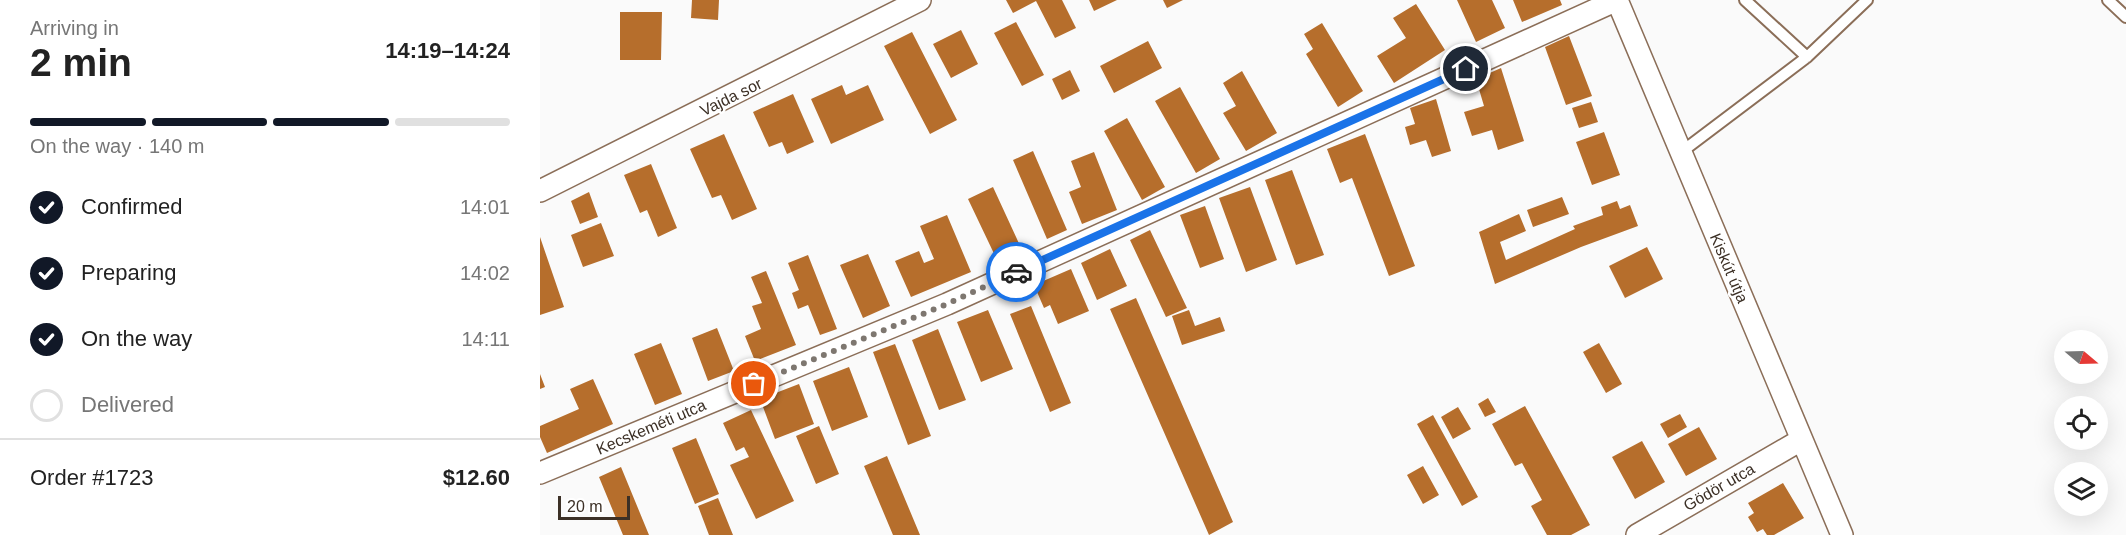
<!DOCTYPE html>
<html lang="en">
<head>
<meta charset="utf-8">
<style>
	:root { --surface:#fff; --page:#f6f6f6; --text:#222; --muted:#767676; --line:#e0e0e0; --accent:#111827 }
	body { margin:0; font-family:Arial,sans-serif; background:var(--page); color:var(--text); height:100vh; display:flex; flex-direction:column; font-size:22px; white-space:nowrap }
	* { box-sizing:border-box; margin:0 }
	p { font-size:20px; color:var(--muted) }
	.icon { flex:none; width:33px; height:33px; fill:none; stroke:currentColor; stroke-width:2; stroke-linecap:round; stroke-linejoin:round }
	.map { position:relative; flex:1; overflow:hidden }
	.sheet { display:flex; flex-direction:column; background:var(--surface); width:540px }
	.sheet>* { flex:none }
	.needle { width:39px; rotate:109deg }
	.fabs { position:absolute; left:1514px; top:330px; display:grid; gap:12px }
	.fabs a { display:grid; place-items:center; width:54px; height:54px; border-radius:50%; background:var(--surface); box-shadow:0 6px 24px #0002; font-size:30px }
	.scale { position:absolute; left:18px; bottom:15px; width:72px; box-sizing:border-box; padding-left:6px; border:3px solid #3c3026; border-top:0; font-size:16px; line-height:21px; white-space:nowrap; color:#3c3026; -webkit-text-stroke:4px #fff; paint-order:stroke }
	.pin { position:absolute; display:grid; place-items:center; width:51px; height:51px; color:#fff; margin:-26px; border:3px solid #fff; border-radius:50%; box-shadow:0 2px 6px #0007 }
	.courier { position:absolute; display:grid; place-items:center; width:60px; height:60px; margin:-30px; border:4px solid #1a73e8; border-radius:50%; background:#fff; color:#222; box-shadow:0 2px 8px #0007 }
	.overview em { font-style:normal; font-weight:700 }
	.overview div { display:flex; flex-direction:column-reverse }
	.overview { display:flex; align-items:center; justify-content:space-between; height:102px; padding:0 30px }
	h1 { font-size:39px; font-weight:700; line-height:45px }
	.bar { display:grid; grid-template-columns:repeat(4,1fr); gap:9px 6px; align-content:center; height:72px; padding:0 30px }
	.bar i { height:8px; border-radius:4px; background:var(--line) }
	.bar .selected { background:var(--accent) }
	.bar p { grid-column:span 4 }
	.line { display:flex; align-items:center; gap:15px; padding:0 30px; border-top:2px solid var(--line) }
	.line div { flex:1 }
	ol { padding:0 30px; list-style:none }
	li { display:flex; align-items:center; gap:18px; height:66px }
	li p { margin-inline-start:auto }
	li .icon { padding:6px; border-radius:50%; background:var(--accent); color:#fff; stroke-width:4 }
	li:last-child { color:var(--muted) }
	li i { width:33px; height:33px; border:3px solid var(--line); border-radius:50% }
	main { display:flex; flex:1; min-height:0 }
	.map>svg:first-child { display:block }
</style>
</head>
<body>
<main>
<section class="sheet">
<div class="overview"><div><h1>2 min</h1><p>Arriving in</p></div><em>14:19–14:24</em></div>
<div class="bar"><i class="selected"></i><i class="selected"></i><i class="selected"></i><i></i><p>On the way · 140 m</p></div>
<ol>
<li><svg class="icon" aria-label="check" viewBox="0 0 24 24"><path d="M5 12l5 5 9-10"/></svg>Confirmed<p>14:01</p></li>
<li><svg class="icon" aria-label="check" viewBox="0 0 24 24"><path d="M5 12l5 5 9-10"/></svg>Preparing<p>14:02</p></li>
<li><svg class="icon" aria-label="check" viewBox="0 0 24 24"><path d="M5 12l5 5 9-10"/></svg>On the way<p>14:11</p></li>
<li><i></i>Delivered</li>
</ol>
<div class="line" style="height:78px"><div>Order #1723</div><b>$12.60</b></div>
</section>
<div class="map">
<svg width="1586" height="535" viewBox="0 0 1586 535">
	<rect width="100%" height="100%" fill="#fafafa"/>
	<!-- building -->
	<path fill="#b66e2c" d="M152,0H179L178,20L151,18Z
		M466,0H522L536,28L515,38L496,1L473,13Z
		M549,0H577L554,11Z
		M623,0H643L627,8Z
		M917,0H952L965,28L936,42Z
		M973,0H1020L1022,5L982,22Z
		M876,4L905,50L854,83L837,56L866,38L853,18Z
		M80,12H122L121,60H80Z
		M476,22L504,75L482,86L454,33Z
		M782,23L823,91L798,107L766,54L773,49L764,34Z
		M421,30L438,64L411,78L393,44Z
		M372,32L417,120L390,134L344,46Z
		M1029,36L1052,96L1026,105L1005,47Z
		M608,41L622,68L574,93L560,66Z
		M961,68L984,141L958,150L952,130L932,136L924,112L944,106L936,79Z
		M530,70L540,91L522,100L512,79Z
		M702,71L737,133L706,151L683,113L696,106L683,83Z
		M302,85L306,95L328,85L344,120L291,144L271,99Z
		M640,87L680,159L656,173L615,101Z
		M253,94L274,142L247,154L242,142L229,147L213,112Z
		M896,99L911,151L892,157L886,140L870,145L865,127L875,124L870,108Z
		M1051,102L1058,122L1039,128L1032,108Z
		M587,118L625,187L602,200L564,131Z
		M1064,132L1080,175L1052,185L1036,142Z
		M184,134L217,209L192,220L181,195L172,198L150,149Z
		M825,134L875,266L849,276L812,178L800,183L787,149Z
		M493,151L527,230L507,239L473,160Z
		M554,152L577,210L542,224L529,192L541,187L531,161Z
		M111,164L137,228L118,237L107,210L100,213L84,175Z
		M752,170L784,255L756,265L725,180Z
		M453,187L482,250L458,262L428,199Z
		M710,187L737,260L706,272L679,198Z
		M49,192L58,217L40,224L31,201Z
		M1022,197L1029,214L993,227L987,210Z
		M1077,201L1080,209L1090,205L1098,226L1041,247L955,284L939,232L979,214L986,231L960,242L966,260L1035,229L1033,226L1063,215L1061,207Z
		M665,206L684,259L660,268L640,215Z
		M407,215L431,272L371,297L355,261L379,251L384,263L394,259L380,226Z
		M61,223L74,256L43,267L31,235Z
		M610,230L647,308L626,317L590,240Z
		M0,237L24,307L0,315Z
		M1107,247L1123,279L1085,298L1069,266Z
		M570,249L587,286L557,300L541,263Z
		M328,254L350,306L323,318L300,265Z
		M268,255L297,329L280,335L268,305L258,309L252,293L259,290L248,263Z
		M531,269L549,311L518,324L510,305L504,308L494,285Z
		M226,271L256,345L215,361L205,336L221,329L212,306L222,303L211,277Z
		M596,298L693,522L669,535L570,309Z
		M491,306L531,403L510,412L470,314Z
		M448,310L473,369L441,382L417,322Z
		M649,310L655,326L680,317L685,331L642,345L632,316Z
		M177,328L194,371L168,381L152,338Z
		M398,329L426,400L399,410L372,340Z
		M121,343L142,394L115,405L94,354Z
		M1059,343L1082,384L1066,393L1043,352Z
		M355,344L391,436L368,445L333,352Z
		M309,367L328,417L292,431L273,381Z
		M0,374L5,387L0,389Z
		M53,379L73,424L7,453L0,437V426L39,409L30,389Z
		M259,384L274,424L235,439L220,399Z
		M948,398L956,412L945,417L938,404Z
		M985,406L1050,525L1031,535H1007L991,506L1002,500L982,463L975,466L952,424Z
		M918,407L931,429L913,439L901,417Z
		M211,410L254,501L216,519L190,465L209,457L204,447L196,451L183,423Z
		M1140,414L1147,427L1128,438L1120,424Z
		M893,415L938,497L922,506L877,424Z
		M279,426L299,474L276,484L256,436Z
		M1159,427L1177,459L1146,476L1128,444Z
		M156,438L179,494L155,504L132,448Z
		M1102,441L1125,482L1095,499L1072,457Z
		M347,456L380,535H353L324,466Z
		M883,466L899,495L883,504L867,475Z
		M81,467L109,535H83L59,477Z
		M1243,483L1264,518L1234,535H1227L1223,529L1217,532L1208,517L1214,513L1208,503Z
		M178,498L193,535H169L158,506Z"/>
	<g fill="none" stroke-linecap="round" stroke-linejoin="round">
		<!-- lane casing -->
		<g stroke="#8b6e58" stroke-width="14">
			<path id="lane" d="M1205,0L1267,57
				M1568,0L1586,17
				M1140,153L1267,57L1327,0"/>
		</g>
		<!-- street casing -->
		<g stroke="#8b6e58" stroke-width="24">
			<path id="street" d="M1077,0L1302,535
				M0,191L380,0
				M0,473L407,304L1077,0
				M1097,535L1261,440"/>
		</g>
		<!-- lane -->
		<use href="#lane" stroke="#fff" stroke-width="10"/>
		<!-- street -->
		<use href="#street" stroke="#fff" stroke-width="21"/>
	</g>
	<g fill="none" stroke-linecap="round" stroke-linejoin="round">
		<!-- done -->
		<path stroke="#7e7770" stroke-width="6" stroke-dasharray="0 10.8" d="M214,384L407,304L476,272"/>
		<!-- route -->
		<path stroke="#1a73e8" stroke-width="8" d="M476,272L926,69"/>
	</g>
	<g text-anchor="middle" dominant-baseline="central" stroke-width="5" stroke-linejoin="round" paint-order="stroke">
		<!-- street labels -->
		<g font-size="16" fill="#3c3026" stroke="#fff">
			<text transform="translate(191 97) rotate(-26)">Vajda sor</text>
			<text transform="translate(1189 268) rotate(67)">Kiskút útja</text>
			<text transform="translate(111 427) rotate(-23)">Kecskeméti utca</text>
			<text transform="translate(1179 487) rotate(-30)">Gödör utca</text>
		</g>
	</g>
</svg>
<div class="fabs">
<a><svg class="needle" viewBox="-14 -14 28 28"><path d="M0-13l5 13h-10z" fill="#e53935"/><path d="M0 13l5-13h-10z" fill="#767676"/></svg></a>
<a><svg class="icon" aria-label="locate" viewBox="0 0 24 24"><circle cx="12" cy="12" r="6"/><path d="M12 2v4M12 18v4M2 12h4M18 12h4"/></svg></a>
<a><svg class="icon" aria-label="layers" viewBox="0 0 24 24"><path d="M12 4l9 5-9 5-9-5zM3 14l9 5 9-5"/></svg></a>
</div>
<div class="scale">20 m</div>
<div class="pin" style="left:214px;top:384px;background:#ea580c"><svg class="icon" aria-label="bag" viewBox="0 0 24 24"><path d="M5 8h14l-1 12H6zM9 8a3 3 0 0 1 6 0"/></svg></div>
<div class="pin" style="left:926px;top:69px;background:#1f2937"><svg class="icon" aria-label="home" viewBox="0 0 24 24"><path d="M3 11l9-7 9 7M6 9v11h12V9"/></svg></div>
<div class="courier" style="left:476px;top:272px"><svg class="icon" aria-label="car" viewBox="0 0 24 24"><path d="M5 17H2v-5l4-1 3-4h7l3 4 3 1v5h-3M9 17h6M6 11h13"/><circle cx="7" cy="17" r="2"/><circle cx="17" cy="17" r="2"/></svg></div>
</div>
</main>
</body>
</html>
